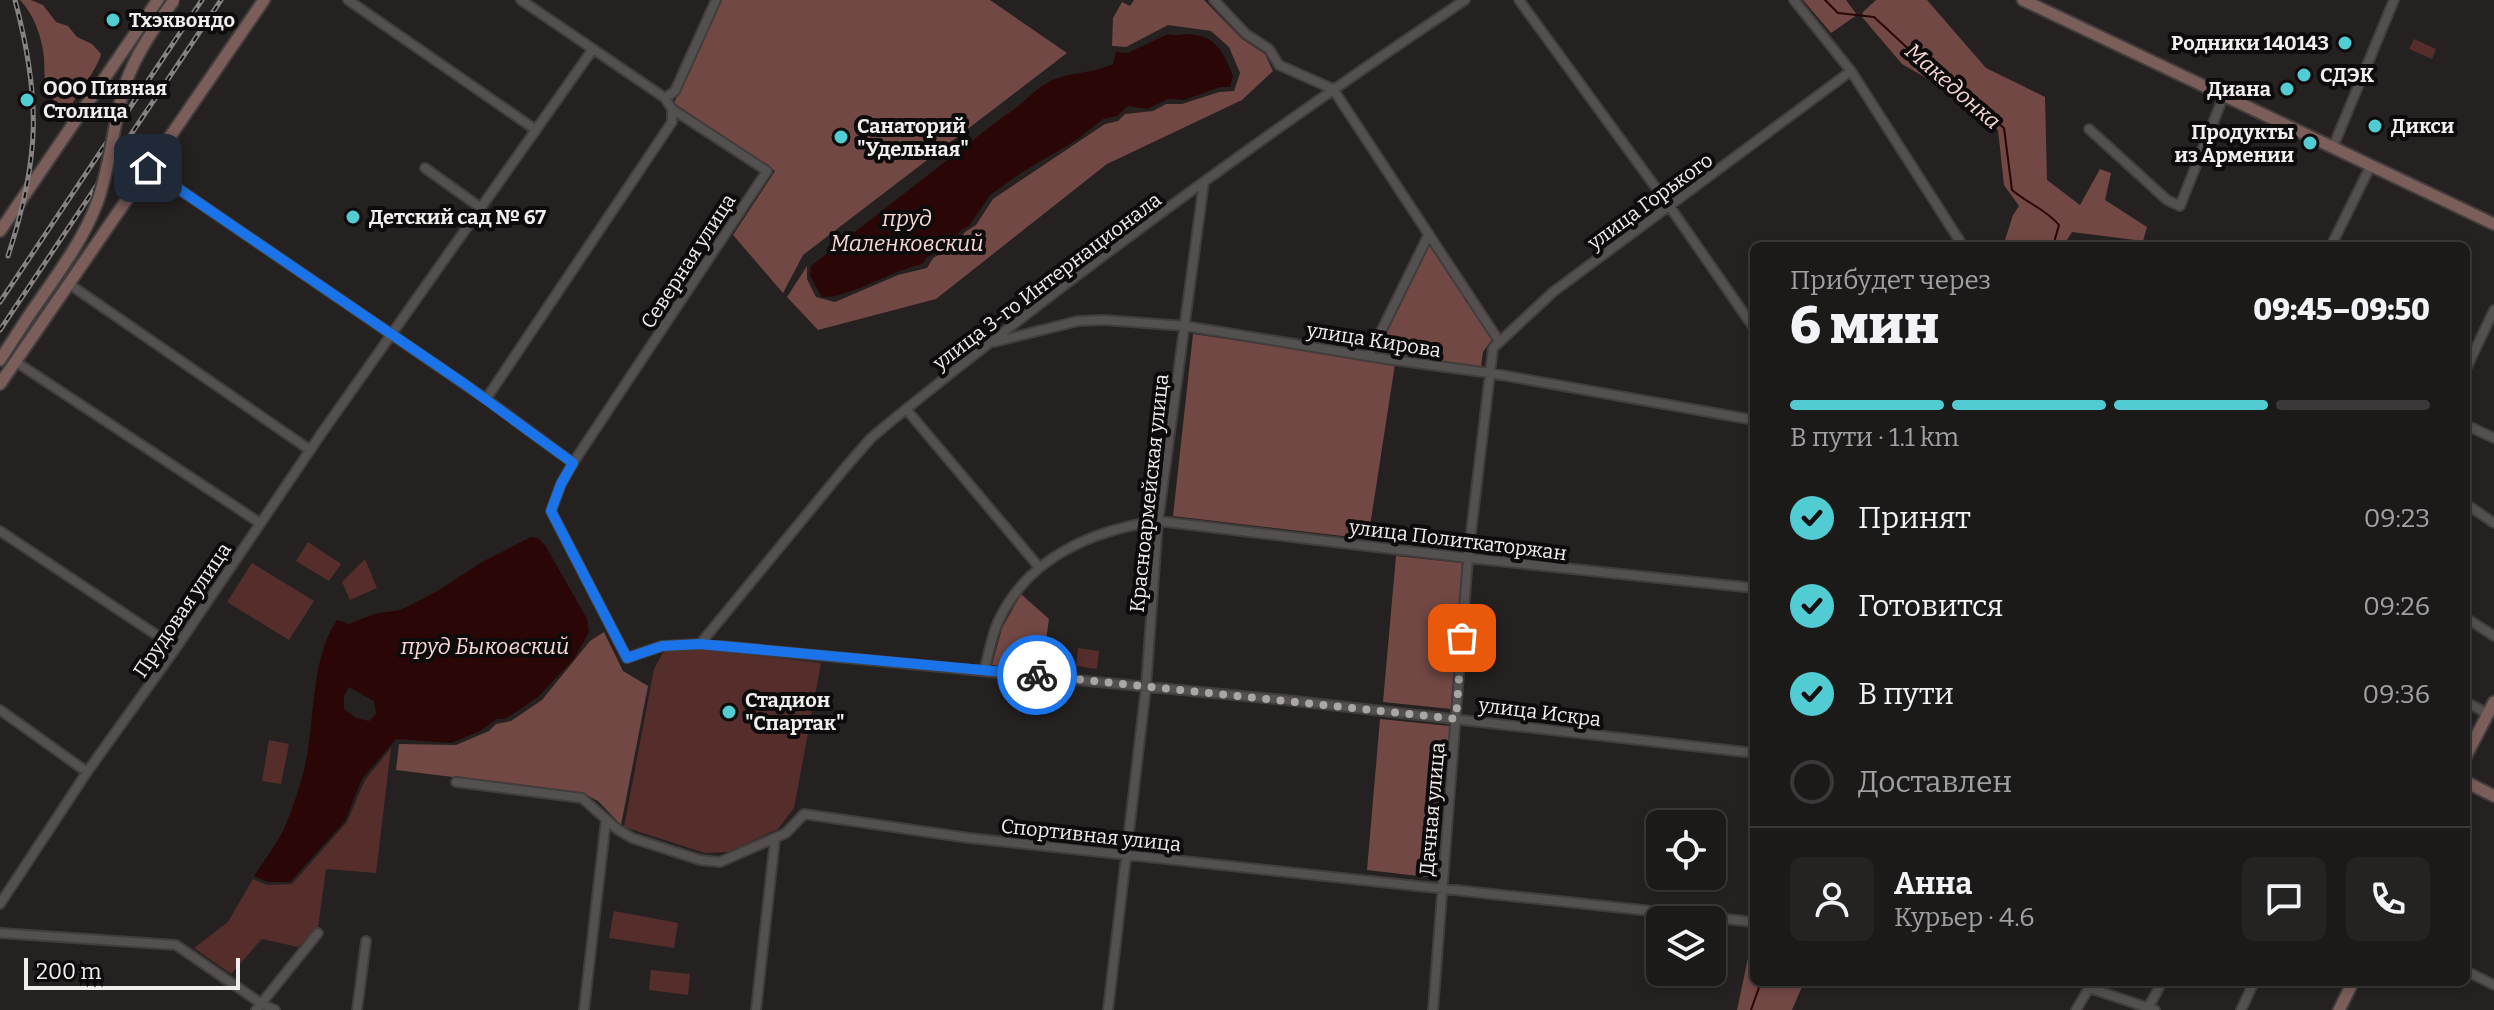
<!DOCTYPE html>
<html lang="ru">
<head>
<meta charset="utf-8">
<style>
	:root { --surface:#1c1919; --page:#252222; --text:#f1f3f6; --muted:#a0a0a2; --line:#3a3838; --accent:#51ccd2 }
	body { margin:0; font-family:Bitter,serif; background:var(--page); color:var(--text); height:100vh; display:flex; flex-direction:column; font-size:30px; white-space:nowrap }
	* { box-sizing:border-box; margin:0 }
	p { font-size:26px; color:var(--muted) }
	.icon { flex:none; width:44px; height:44px; fill:none; stroke:currentColor; stroke-width:2; stroke-linecap:round; stroke-linejoin:round }
	.map { position:relative; flex:1; overflow:hidden }
	.details { position:absolute; left:1750px; top:242px; width:720px; height:744px; display:flex; flex-direction:column; background:var(--surface); border-radius:12px; box-shadow:0 4px 12px #0003,0 0 0 2px var(--line) }
	.details>* { flex:none }
	.buttons { position:absolute; left:1646px; top:810px; display:grid; gap:16px }
	.buttons a { display:grid; place-items:center; width:80px; height:80px; border-radius:12px; background:var(--surface); box-shadow:0 4px 12px #0003,0 0 0 2px var(--line); font-size:40px }
	.scale { position:absolute; left:24px; bottom:20px; width:216px; box-sizing:border-box; padding-left:8px; border:4px solid #f1eeee; border-top:0; font-size:22px; line-height:28px; white-space:nowrap; color:#f1eeee; -webkit-text-stroke:6px #0d0b0b; paint-order:stroke }
	.pin { position:absolute; display:grid; place-items:center; width:68px; height:68px; color:#fff; margin:-34px; border-radius:16px; box-shadow:0 4px 12px #0006 }
	.courier { position:absolute; display:grid; place-items:center; width:80px; height:80px; margin:-40px; border:6px solid #1a73e8; border-radius:50%; background:#fff; color:#222; box-shadow:0 2px 10px #0007 }
	.summary em { font-style:normal; font-weight:800 }
	.summary div { display:flex; flex-direction:column-reverse }
	.summary { display:flex; align-items:center; justify-content:space-between; height:136px; padding:0 40px }
	h1 { font-size:52px; font-weight:800; line-height:60px }
	.bar { display:grid; grid-template-columns:repeat(4,1fr); gap:12px 8px; align-content:center; height:96px; padding:0 40px }
	.bar i { height:10px; border-radius:6px; background:var(--line) }
	.bar .selected { background:var(--accent) }
	.bar p { grid-column:span 4 }
	.line { display:flex; align-items:center; gap:20px; padding:0 40px; border-top:2px solid var(--line) }
	.line div { flex:1 }
	.round { display:grid; place-items:center; flex:none; width:84px; height:84px; border-radius:12px; background:var(--page) }
	ol { padding:0 40px; list-style:none }
	li { display:flex; align-items:center; gap:24px; height:88px }
	li p { margin-inline-start:auto }
	li .icon { padding:8px; border-radius:50%; background:var(--accent); color:#111; stroke-width:4 }
	li:last-child { color:var(--muted) }
	li i { width:44px; height:44px; border:4px solid var(--line); border-radius:50% }
	.map>svg:first-child { display:block }
</style>
</head>
<body>
<div class="map">
<svg width="2494" height="1010" viewBox="0 0 2494 1010">
	<rect width="100%" height="100%" fill="#252121"/>
	<!-- green -->
	<path fill="#552e2b" d="M2414,39L2436,49L2432,59L2409,49Z
		M308,542L341,564L329,581L296,561Z
		M365,559L377,588L350,600L342,582Z
		M252,563L314,601L289,640L227,602Z
		M1078,648L1099,651L1097,669L1076,666Z
		M701,649L821,663L794,808L778,829L728,852L705,853L624,827L654,669L664,651Z
		M269,740L289,744L281,784L262,781Z
		M391,748L376,873L326,869L318,927L298,947L262,939L231,974L194,948L228,922L253,879L267,885L292,884L347,822L365,780Z
		M614,911L678,923L674,948L609,938Z
		M651,970L690,974L688,995L649,990Z"/>
	<!-- forest -->
	<path fill="#724844" d="M20,0H31L43,5L56,22L68,26L77,37L92,44L101,54C98,68 77,94 69,110C43,98 45,83 44,58C42,38 34,14 20,0Z
		M721,0H990L1067,53L803,255L783,293L733,235L775,171L674,103Z
		M1134,0H1204L1242,39L1265,54L1273,71L1242,100L1107,164L936,299L818,330L787,297L807,266V279L816,297L835,302L898,275L927,268L933,258L956,246L965,232L976,225L993,199L1105,124L1118,121L1125,114L1153,111L1166,104H1182L1219,92L1234,91L1240,73L1229,47L1211,31L1168,25L1126,47L1112,46L1113,18L1122,2L1130,6Z
		M1803,0H1846L1857,15L1831,33Z
		M1876,0H1927L1986,68L2045,97L2047,180L2080,205L2100,169L2111,173L2105,200L2147,227L2143,241L2072,232L2063,246H2003L2013,215L2019,206L2004,185L1998,130L1947,90L1902,64L1862,17L1863,12Z
		M1429,245L1493,338L1483,352L1481,367L1377,352Z
		M1193,334L1395,364L1368,539L1173,516Z
		M1396,556L1462,563L1451,709L1383,702Z
		M1021,594L1049,619L1044,654L1068,658L1067,673L992,665L1002,628Z
		M604,632L623,671L648,686L621,825L598,801L583,793L396,770L399,744L456,745L489,731L496,724L511,721L542,700L590,641Z
		M1380,719L1450,726L1436,878L1367,870Z
		M1754,930V982H1804L1792,1010H1737Z"/>
	<!-- water -->
	<path fill="#2a0606" fill-rule="evenodd" d="M1168,34C1177,37 1179,34 1188,34C1216,35 1224,53 1233,76L1230,87H1220L1184,100L1168,99L1147,109L1128,106L1117,116L1103,119L1075,141L1024,171L990,195L969,226L960,231L955,240L926,258L923,264C892,270 847,299 822,297L810,276L811,266L1004,116C1020,107 1031,93 1045,84C1065,72 1092,74 1113,64L1116,52L1128,53Z
		M531,537L538,538L545,545L587,619L589,632L574,659L538,697L519,710L505,719H497L480,731L451,743L396,739L362,779L345,821L290,882H268L254,876C264,861 276,845 284,829C292,811 299,789 304,770C316,722 309,662 337,620L349,624L374,614L400,610L409,606L439,590L482,562ZM349,687L374,701L376,714L369,721L356,718L344,709V696Z"/>
	<g fill="none" stroke-linecap="round" stroke-linejoin="round">
		<!-- stream -->
		<path stroke="#2a0606" stroke-width="2" d="M1825,0L1838,13L1874,17L1915,55L2004,128L2012,190C2027,203 2047,210 2059,225L2053,246
			M1751,1010L1761,982"/>
		<!-- street casing -->
		<g stroke="#403d3c" stroke-width="12">
			<path id="street" d="M348,0L536,130
				M1214,0L1246,34L1269,49L1279,65L1333,89L1499,341
				M1519,0L1670,207L1754,328
				M1794,0L1851,71L1963,246
				M665,98L675,91L716,0
				M672,109L767,171L573,463L561,484L551,511L627,658L662,646L700,644L1286,700L1754,753
				M2089,129L2167,200L2180,206L2224,95
				M2333,147L2394,0
				M148,168L486,399L573,463
				M425,168L481,208
				M2331,246L2371,165
				M69,284L310,450
				M994,342L1078,321L1104,320L1185,326L1386,359L1490,373L1754,420
				M1369,356L1429,234
				M16,362L260,523
				M2466,369L2494,310
				M486,399L672,122V109L665,98L521,0
				M906,409L1039,567
				M2466,425L2494,438
				M2466,504L2494,523
				M0,531L176,648
				M2466,618L2494,636
				M700,644L844,469L871,438L895,418C1078,270 1269,131 1465,0
				M984,670C989,655 991,637 998,622C1027,558 1092,530 1158,521L1468,558L1754,588
				M2466,702L2488,714
				M0,710L87,772
				M456,782L582,798L617,829L632,838L700,860L720,862L786,833L804,814L969,838L1754,922
				M0,904L87,772L176,648L321,434L593,49
				M0,933L176,945L262,1004L275,1010
				M2466,971L2494,985
				M2089,988L2155,1010
				M256,1010L318,933
				M357,1010L366,941
				M584,1010L606,820
				M756,1010L775,839
				M1108,1010L1146,687L1158,521L1204,182
				M1433,1010L1468,558L1493,348L1553,292L1851,71
				M2076,1010L2089,988L2084,982
				M2147,1010L2162,982
				M2241,1010L2254,982"/>
		</g>
		<!-- secondary casing -->
		<g stroke="#403d3c" stroke-width="15">
			<path id="secondary" d="M2023,0L2494,224
				M0,231L158,0
				M0,360L24,323
				M0,384L264,0
				M2466,756L2494,702
				M2466,782L2494,796
				M2339,1010L2353,982"/>
		</g>
		<!-- street -->
		<use href="#street" stroke="#54504f" stroke-width="8"/>
		<!-- secondary -->
		<use href="#secondary" stroke="#7b5d5a" stroke-width="11"/>
		<!-- rail casing -->
		<g stroke="#868282" stroke-width="5">
			<path id="rail" d="M8,256C40,158 41,99 15,0
				M0,302L202,0
				M0,330L221,0"/>
		</g>
		<!-- rail -->
		<use href="#rail" stroke="#0d0b0b" stroke-width="2" stroke-dasharray="6" stroke-linecap="butt"/>
		<!-- secondary-bridge casing -->
		<g stroke="#403d3c" stroke-width="15" stroke-linecap="butt">
			<path id="secondary-bridge" d="M24,323C49,285 81,246 97,203C111,165 113,123 125,85C136,53 155,27 174,0"/>
		</g>
		<!-- secondary-bridge -->
		<use href="#secondary-bridge" stroke="#7b5d5a" stroke-width="11"/>
	</g>
	<g fill="none" stroke-linecap="round" stroke-linejoin="round">
		<!-- done -->
		<path stroke="#aaa6a6" stroke-width="8" stroke-dasharray="0 14.4" d="M1037,675L1456,719L1462,638"/>
		<!-- route -->
		<path stroke="#1a73e8" stroke-width="10" d="M148,168L463,383L573,463L561,484L551,511L627,658L662,646L700,644L1037,675"/>
	</g>
	<!-- markers -->
	<g fill="#51ccd2" stroke="#0d0b0b" stroke-width="3">
		<circle cx="113" cy="20" r="8"/>
		<circle cx="2345" cy="43" r="8"/>
		<circle cx="2304" cy="75" r="8"/>
		<circle cx="2287" cy="89" r="8"/>
		<circle cx="27" cy="100" r="8"/>
		<circle cx="2375" cy="126" r="8"/>
		<circle cx="841" cy="137" r="8"/>
		<circle cx="2310" cy="143" r="8"/>
		<circle cx="353" cy="217" r="8"/>
		<circle cx="729" cy="712" r="8"/>
	</g>
	<g text-anchor="middle" dominant-baseline="central" stroke-width="8" stroke-linejoin="round" paint-order="stroke">
		<!-- poi labels -->
		<g font-size="20" font-weight="bold" fill="#f1eeee" stroke="#0d0b0b" text-anchor="start">
			<text x="129" y="20">Тхэквондо</text>
			<text x="2329" y="43" text-anchor="end">Родники 140143</text>
			<text x="2320" y="75">СДЭК</text>
			<text x="43" y="88">ООО Пивная<tspan x="43" dy="23">Столица</tspan></text>
			<text x="2271" y="89" text-anchor="end">Диана</text>
			<text x="857" y="126">Санаторий<tspan x="857" dy="23">"Удельная"</tspan></text>
			<text x="2391" y="126">Дикси</text>
			<text x="2294" y="132" text-anchor="end">Продукты<tspan x="2294" dy="23">из Армении</tspan></text>
			<text x="369" y="217">Детский сад № 67</text>
			<text x="745" y="700">Стадион<tspan x="745" dy="23">"Спартак"</tspan></text>
		</g>
		<!-- street labels -->
		<g font-size="20" fill="#f1eeee" stroke="#0d0b0b">
			<text transform="translate(1650 201) rotate(-36)">улица Горького</text>
			<text transform="translate(688 261) rotate(-57)">Северная улица</text>
			<text transform="translate(1047 281) rotate(-37)">улица 3-го Интернационала</text>
			<text transform="translate(1374 340) rotate(9)">улица Кирова</text>
			<text transform="translate(1149 493) rotate(-84)">Красноармейская улица</text>
			<text transform="translate(1458 540) rotate(7)">улица Политкаторжан</text>
			<text transform="translate(182 610) rotate(-56)">Прудовая улица</text>
			<text transform="translate(1540 712) rotate(7)">улица Искра</text>
			<text transform="translate(1432 809) rotate(-85)">Дачная улица</text>
			<text transform="translate(1091 835) rotate(6)">Спортивная улица</text>
		</g>
		<!-- water labels -->
		<g font-size="22" font-style="italic" fill="#f8d8d4" stroke="#0d0b0b">
			<text transform="translate(1953 86) rotate(41)">Македонка</text>
			<text x="907" y="218">пруд<tspan x="907" dy="25">Маленковский</tspan></text>
			<text x="485" y="646">пруд Быковский</text>
		</g>
	</g>
</svg>
<div class="buttons">
<a><svg class="icon" aria-label="locate" viewBox="0 0 24 24"><circle cx="12" cy="12" r="6"/><path d="M12 2v4M12 18v4M2 12h4M18 12h4"/></svg></a>
<a><svg class="icon" aria-label="layers" viewBox="0 0 24 24"><path d="M12 4l9 5-9 5-9-5zM3 14l9 5 9-5"/></svg></a>
</div>
<div class="scale">200 m</div>
<div class="pin" style="left:1462px;top:638px;background:#ea580c"><svg class="icon" aria-label="bag" viewBox="0 0 24 24"><path d="M5 8h14l-1 12H6zM9 8a3 3 0 0 1 6 0"/></svg></div>
<div class="pin" style="left:148px;top:168px;background:#1f2937"><svg class="icon" aria-label="home" viewBox="0 0 24 24"><path d="M3 11l9-7 9 7M6 9v11h12V9"/></svg></div>
<div class="courier" style="left:1037px;top:675px"><svg class="icon" aria-label="bike" viewBox="0 0 24 24"><circle cx="6" cy="16" r="4"/><circle cx="18" cy="16" r="4"/><path d="M6 16l4-8h5l3 8M10 8l3 8H6M13 5h3"/></svg></div>
<section class="details">
<div class="summary"><div><h1>6 мин</h1><p>Прибудет через</p></div><em>09:45–09:50</em></div>
<div class="bar"><i class="selected"></i><i class="selected"></i><i class="selected"></i><i></i><p>В пути · 1.1 km</p></div>
<ol>
<li><svg class="icon" aria-label="check" viewBox="0 0 24 24"><path d="M5 12l5 5 9-10"/></svg>Принят<p>09:23</p></li>
<li><svg class="icon" aria-label="check" viewBox="0 0 24 24"><path d="M5 12l5 5 9-10"/></svg>Готовится<p>09:26</p></li>
<li><svg class="icon" aria-label="check" viewBox="0 0 24 24"><path d="M5 12l5 5 9-10"/></svg>В пути<p>09:36</p></li>
<li><i></i>Доставлен</li>
</ol>
<div class="line" style="height:144px"><a class="round"><svg class="icon" aria-label="person" viewBox="0 0 24 24"><circle cx="12" cy="8" r="4"/><path d="M4 21q1-7 8-7t8 7"/></svg></a><div><b>Анна</b><p>Курьер · 4.6</p></div><a class="round"><svg class="icon" aria-label="chat" viewBox="0 0 24 24"><path d="M4 5h16v11H9l-5 4z"/></svg></a><a class="round"><svg class="icon" aria-label="phone" viewBox="0 0 24 24"><path d="M5 4h4l2 5-3 2q2 4 5 5l2-3 5 2v4C11 20 4 13 5 4z"/></svg></a></div>
</section>
</div>
</body>
</html>
